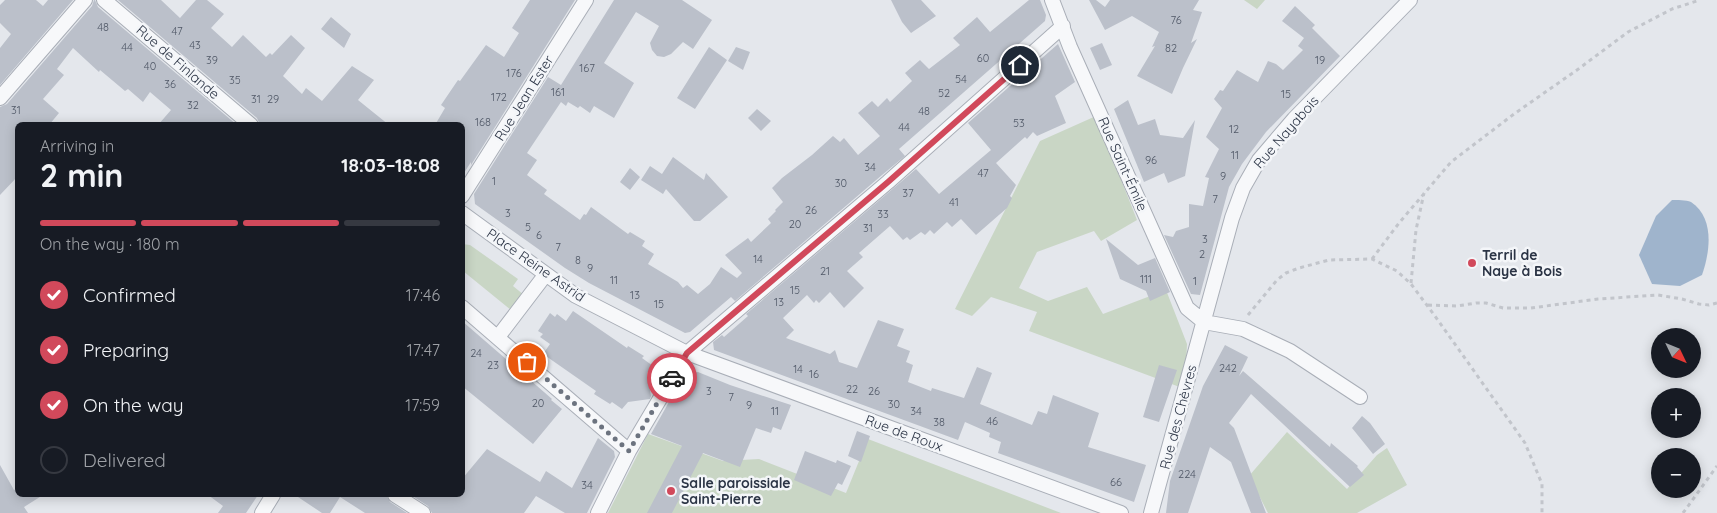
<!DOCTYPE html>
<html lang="en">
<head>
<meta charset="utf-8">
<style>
	:root { --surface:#171b24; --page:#242831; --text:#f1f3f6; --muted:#9ea1a6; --line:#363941; --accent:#d1495b }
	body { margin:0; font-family:Quicksand,sans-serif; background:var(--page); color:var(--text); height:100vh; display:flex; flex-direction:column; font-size:19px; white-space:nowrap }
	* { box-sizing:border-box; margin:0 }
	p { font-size:16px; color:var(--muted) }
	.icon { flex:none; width:28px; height:28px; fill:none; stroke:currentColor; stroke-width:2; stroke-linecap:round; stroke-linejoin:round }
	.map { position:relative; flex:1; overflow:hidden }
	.side { position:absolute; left:15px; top:122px; width:450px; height:375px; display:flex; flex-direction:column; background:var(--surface); border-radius:8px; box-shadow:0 2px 12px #0003 }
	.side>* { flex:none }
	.needle { width:32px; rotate:133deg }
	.tools { position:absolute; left:1651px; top:328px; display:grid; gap:10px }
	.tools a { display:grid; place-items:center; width:50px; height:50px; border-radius:50%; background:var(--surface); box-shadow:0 2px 12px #0003; font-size:25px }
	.pin { position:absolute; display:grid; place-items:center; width:42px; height:42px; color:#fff; margin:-21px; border:2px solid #fff; border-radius:50%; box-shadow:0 1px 5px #0007 }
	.courier { position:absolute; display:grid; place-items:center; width:50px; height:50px; margin:-25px; border:4px solid #d1495b; border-radius:50%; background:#fff; color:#222; box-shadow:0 1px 6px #0007 }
	.head em { font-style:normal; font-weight:700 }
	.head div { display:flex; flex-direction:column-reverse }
	.head { display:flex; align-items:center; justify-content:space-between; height:85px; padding:0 25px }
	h1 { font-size:32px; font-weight:700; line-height:38px }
	.bar { display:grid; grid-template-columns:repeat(4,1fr); gap:8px 5px; align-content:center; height:60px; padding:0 25px }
	.bar i { height:6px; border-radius:4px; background:var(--line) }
	.bar .on { background:var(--accent) }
	.bar p { grid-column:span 4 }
	ol { padding:0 25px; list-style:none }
	li { display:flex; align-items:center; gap:15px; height:55px }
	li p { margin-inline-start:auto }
	li .icon { padding:5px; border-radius:50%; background:var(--accent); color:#fff; stroke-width:4 }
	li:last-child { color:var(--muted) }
	li i { width:28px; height:28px; border:2px solid var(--line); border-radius:50% }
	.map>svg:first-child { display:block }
</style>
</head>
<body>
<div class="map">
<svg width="1717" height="513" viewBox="0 0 1717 513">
	<rect width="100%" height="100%" fill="#e4e7ec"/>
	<!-- green -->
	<path fill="#c9d6c5" d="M1244,0H1265L1257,9Z
		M1096,116L1137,220L1101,241L1094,231L1037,252L1019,288L1048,301L1087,287L1103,314L1166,290L1187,344L1185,389L1029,331L1037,312L991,297L972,316L955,309L1040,141Z
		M462,244L470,245L518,279L513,286L524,295L511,310L463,271Z
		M1287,432L1347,489L1377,455L1387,448L1407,485L1357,513H1268L1249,476Z
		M648,434L723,461L759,459L846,493L868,439L1061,513H608Z"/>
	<!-- water -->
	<path fill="#9fb4cc" d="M1672,200C1677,200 1686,200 1691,202C1715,218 1710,252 1702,275L1680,286L1652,284L1639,255L1656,216Z"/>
	<!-- building -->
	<path fill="#bbc0ca" d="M5,0H36L43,6L48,0H73L0,85V48L11,34L0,23V5Z
		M94,0H95L98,7L237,125H158L171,110L150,92L143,102L128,89L125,91L100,70L99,72L73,48L57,69L64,75L43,99L59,113L49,125H18V176L0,195V107L7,104L92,6Z
		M118,0H161L180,18L196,0H207L224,14L211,28L232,47L243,35L266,57L270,53L272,55L291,35L305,48L283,76L302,94L306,88L322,101L352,66L374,80L358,100L389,125H260L257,118Z
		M530,0H575L471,165V162L462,176V125H435L445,108L441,105L458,80L460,81L486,45L504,57L519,33L512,28Z
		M614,0H682L712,20L693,49L683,42L671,54L664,57L657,56L652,50L650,43L659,26L636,12L604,63L634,83L614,118L594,106L590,113L580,106L578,108L568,102L566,106L561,102L527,153L537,160L527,175L547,190L544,194L580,220L584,214L586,215L591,207L628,234L630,232L645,241L642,246L654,254L648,264L678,282L683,288L687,285L698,294L710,284L721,267L737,278L742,273L725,255L748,238L751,242L771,223L768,219L776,211L775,210L783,202L772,188L782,178L812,155L833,136L840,142L844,138L858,155L880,136L858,113L872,101L878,107L887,98L890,102L912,81L905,73L920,60L929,69L960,45L953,38L977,17L990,32L1029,0H1040L1046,15L1045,21L899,149L905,156L882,175L735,301L731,297L690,332L685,333L589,283L565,268L475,204L474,194L548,77L561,85Z
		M891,0H921L936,16L911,33L902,22Z
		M1089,0H1096L1105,7L1110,0H1199L1193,10L1202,12L1191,43L1197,39L1183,68L1172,94L1137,76L1155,46L1152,47L1159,32L1132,16L1105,30Z
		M1295,6L1315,25L1312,28L1340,56L1266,132L1242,164L1229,187L1200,295L1191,294L1164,235L1173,237L1176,231L1189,227V204L1203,206L1209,178L1205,177L1219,149L1206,137L1222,108L1214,99L1220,90L1223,91L1237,70L1258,82L1268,61L1276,64L1283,70L1303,50L1298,46L1304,38L1282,21Z
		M331,17L351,34L344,48L321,29Z
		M1102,43L1112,65L1100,70L1090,48Z
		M1058,44L1075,82L1055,96L1066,123L1037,136L1033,132L1027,139L1025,137L996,163L1016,185L1010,196L1012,198L1007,208L976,235L961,219L952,227L947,222L934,234L930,230L925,235L921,232L910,240L907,237L903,240L890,226L859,253L863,257L847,271L864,288L844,308L830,292L819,303L816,300L814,303L807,295L783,318L794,330L786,338L830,354L835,350L839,362L857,368L878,320L904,329L897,346L910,351L906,362L913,365L908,382L931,391L932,388L964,398L977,367L992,373L980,404L1032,425L1038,411L1047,414L1053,395L1099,413L1088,447L1146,465L1134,502L998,453L1001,442L989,437L990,433L965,422L958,440L714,350L713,342L722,335L724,337L748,316L746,314L916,169L939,194L991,150L968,123Z
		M709,47L727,60L695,109L677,98Z
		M736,47L750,52L743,70L728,61Z
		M1128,100L1138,125L1155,119L1160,135L1183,138L1195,120L1185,176L1168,183L1164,173L1144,182L1114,109Z
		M757,109L771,121L761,131L748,118Z
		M673,157L704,180L706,173L728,197L700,221H694L666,189L663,194L641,180L650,166L662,174Z
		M630,168L640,177L630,190L620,182Z
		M1106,239L1138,265L1155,258L1170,292L1150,301L1146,291L1120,279Z
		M573,311L627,348L628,346L644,356L642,358L653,366L647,373L651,396L650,399L628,402L622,409L612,402L610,404L594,394L596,391L543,354L550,344L540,337L543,334L538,331L550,313L555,317L557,314L566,321Z
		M462,321L552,399L551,400L562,409L533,444L462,386Z
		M1225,345L1248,357L1239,376L1243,371L1330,447L1331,443L1358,466L1357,467L1364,475L1350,487L1251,394L1229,423L1234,428L1266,513H1251L1231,462L1210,447L1188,513H1166L1170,481L1186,435L1203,386Z
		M1159,365L1177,370L1159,422L1143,417Z
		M698,372L730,385L791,405L781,430L773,427L771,433L756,428L740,467L703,453L672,513H647L682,446L651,434L674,393L686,382L690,374Z
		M1362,416L1370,423L1385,444L1373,454L1352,428Z
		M857,431L870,436L861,462L848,456Z
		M598,438L614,451L615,457L587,513H565L536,496L524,513H432L428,506L411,495H462V479L487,449L540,482L546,471L572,488Z
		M805,451L836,463L837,460L851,466L842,485L838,483L831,496L794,480Z
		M0,465L14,490L18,488V495H43L24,507L28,513H0Z
		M208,495H258L246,513H218L223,506Z
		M295,495H386L390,502L407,513H365L340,497L330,513H322Z"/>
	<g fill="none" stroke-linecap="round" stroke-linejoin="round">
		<!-- street casing -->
		<g stroke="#a9aeb7" stroke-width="16">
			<path id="street" d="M104,0L251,125
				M1052,0L1070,47L1187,308L1204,322
				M0,98L85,0
				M462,196L586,0
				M462,213L576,296L687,353L1121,513
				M462,307L629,451
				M1204,322L1243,329L1290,351L1360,397
				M498,337L546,274
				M395,495L423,513
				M262,513L273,495
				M598,513L629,451L687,353L888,182L1063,26
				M1151,513L1232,218L1243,188L1259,160L1294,119L1410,0"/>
		</g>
		<!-- path -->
		<path stroke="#c2c5cb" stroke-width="3" stroke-dasharray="4 4" stroke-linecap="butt" d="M1372,259L1399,223L1451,162L1514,114L1577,70L1628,32L1672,9L1700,0
			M1411,283L1416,230L1424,193
			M1428,305L1457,306L1476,303H1486L1503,308H1531L1598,299L1658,295L1682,299L1699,304L1709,305L1717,303
			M1248,315L1277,280L1286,273L1299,268L1329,260L1372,259L1397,271L1411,284L1435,316L1525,443L1542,484V513
			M1683,513L1717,466"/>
		<!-- street -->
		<use href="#street" stroke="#f7f8fa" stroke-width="14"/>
	</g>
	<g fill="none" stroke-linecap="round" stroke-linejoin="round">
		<!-- done -->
		<path stroke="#6c737f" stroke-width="5" stroke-dasharray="0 9" d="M527,362L629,451L672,378"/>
		<!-- route -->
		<path stroke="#d1495b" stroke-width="6" d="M672,378L687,353L888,182L1020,65"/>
	</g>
	<!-- markers -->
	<g fill="#d1495b" stroke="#f4f6f9" stroke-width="2">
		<circle cx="1472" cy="263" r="5"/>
		<circle cx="671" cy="491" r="5"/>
	</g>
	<g text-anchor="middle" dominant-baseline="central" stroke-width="5" stroke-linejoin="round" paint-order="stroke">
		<!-- number labels -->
		<g font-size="11" fill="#4f5766">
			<text x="1176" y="20">76</text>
			<text x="103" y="27">48</text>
			<text x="177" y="31">47</text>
			<text x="195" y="45">43</text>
			<text x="127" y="47">44</text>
			<text x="1171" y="48">82</text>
			<text x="983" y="58">60</text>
			<text x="212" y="60">39</text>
			<text x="1320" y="60">19</text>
			<text x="150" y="66">40</text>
			<text x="587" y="68">167</text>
			<text x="514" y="73">176</text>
			<text x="961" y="79">54</text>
			<text x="235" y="80">35</text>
			<text x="170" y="84">36</text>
			<text x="558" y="92">161</text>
			<text x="944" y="93">52</text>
			<text x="1286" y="94">15</text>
			<text x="499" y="97">172</text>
			<text x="256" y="99">31</text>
			<text x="273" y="99">29</text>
			<text x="193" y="105">32</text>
			<text x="16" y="110">31</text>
			<text x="924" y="111">48</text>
			<text x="483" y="122">168</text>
			<text x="1019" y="123">53</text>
			<text x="904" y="127">44</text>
			<text x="1234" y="129">12</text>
			<text x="1235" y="155">11</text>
			<text x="1151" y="160">96</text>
			<text x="870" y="167">34</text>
			<text x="983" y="173">47</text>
			<text x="1223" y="176">9</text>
			<text x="494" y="181">1</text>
			<text x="841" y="183">30</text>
			<text x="908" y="193">37</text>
			<text x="1215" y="199">7</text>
			<text x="954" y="202">41</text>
			<text x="811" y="210">26</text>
			<text x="508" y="213">3</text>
			<text x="883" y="214">33</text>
			<text x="795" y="224">20</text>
			<text x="528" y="227">5</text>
			<text x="868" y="228">31</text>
			<text x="539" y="235">6</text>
			<text x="1205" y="239">3</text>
			<text x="558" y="247">7</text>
			<text x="1202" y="254">2</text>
			<text x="758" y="259">14</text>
			<text x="578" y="260">8</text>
			<text x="590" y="268">9</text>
			<text x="825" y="271">21</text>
			<text x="1146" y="279">111</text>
			<text x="614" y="280">11</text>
			<text x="1195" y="281">1</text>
			<text x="795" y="290">15</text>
			<text x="635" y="295">13</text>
			<text x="779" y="302">13</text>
			<text x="659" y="304">15</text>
			<text x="476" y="353">24</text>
			<text x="493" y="365">23</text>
			<text x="1228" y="368">242</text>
			<text x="798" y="369">14</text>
			<text x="814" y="374">16</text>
			<text x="852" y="389">22</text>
			<text x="709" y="391">3</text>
			<text x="874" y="391">26</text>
			<text x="731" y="397">7</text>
			<text x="538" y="403">20</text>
			<text x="894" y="404">30</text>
			<text x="749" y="405">9</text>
			<text x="775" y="411">11</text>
			<text x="916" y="411">34</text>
			<text x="992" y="421">46</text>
			<text x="939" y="422">38</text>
			<text x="1187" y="474">224</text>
			<text x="1116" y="482">66</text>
			<text x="587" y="485">34</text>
		</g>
		<!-- street labels -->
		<g font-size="14" fill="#2b3445" stroke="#f4f6f9">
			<text transform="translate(178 62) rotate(41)">Rue de Finlande</text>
			<text transform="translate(524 98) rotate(-58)">Rue Jean Ester</text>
			<text transform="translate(1286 132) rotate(-49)">Rue Nayabois</text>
			<text transform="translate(1123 164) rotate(66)">Rue Saint-Émile</text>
			<text transform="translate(536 265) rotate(35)">Place Reine Astrid</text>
			<text transform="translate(1178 417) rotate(-75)">Rue des Chèvres</text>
			<text transform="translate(904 433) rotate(20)">Rue de Roux</text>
		</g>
		<!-- poi labels -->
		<g font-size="14" font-weight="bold" fill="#2b3445" stroke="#f4f6f9" text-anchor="start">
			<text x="1482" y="255">Terril de<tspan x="1482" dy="16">Naye à Bois</tspan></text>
			<text x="681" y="483">Salle paroissiale<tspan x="681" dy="16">Saint-Pierre</tspan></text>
		</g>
	</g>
</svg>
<div class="tools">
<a><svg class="needle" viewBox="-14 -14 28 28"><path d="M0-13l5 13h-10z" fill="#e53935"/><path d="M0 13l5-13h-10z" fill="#9ea1a6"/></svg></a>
<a>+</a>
<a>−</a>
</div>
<div class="pin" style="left:527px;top:362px;background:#ea580c"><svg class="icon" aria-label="bag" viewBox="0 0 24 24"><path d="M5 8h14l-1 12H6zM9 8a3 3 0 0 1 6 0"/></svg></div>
<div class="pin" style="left:1020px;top:65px;background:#1f2937"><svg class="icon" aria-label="home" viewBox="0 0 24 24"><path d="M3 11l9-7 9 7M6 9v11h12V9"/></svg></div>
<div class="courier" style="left:672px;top:378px"><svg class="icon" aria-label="car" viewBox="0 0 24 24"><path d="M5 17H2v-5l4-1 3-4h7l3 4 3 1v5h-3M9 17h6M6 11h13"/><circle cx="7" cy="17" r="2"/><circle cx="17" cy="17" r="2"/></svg></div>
<section class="side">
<div class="head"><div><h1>2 min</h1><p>Arriving in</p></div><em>18:03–18:08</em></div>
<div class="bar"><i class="on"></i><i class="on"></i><i class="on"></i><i></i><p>On the way · 180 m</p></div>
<ol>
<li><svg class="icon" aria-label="check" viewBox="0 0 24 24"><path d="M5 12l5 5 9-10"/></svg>Confirmed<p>17:46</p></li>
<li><svg class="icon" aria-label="check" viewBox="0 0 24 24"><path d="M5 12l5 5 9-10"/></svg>Preparing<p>17:47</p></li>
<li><svg class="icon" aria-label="check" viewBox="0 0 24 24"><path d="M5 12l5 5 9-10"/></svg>On the way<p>17:59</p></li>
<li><i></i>Delivered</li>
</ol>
</section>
</div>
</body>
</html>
